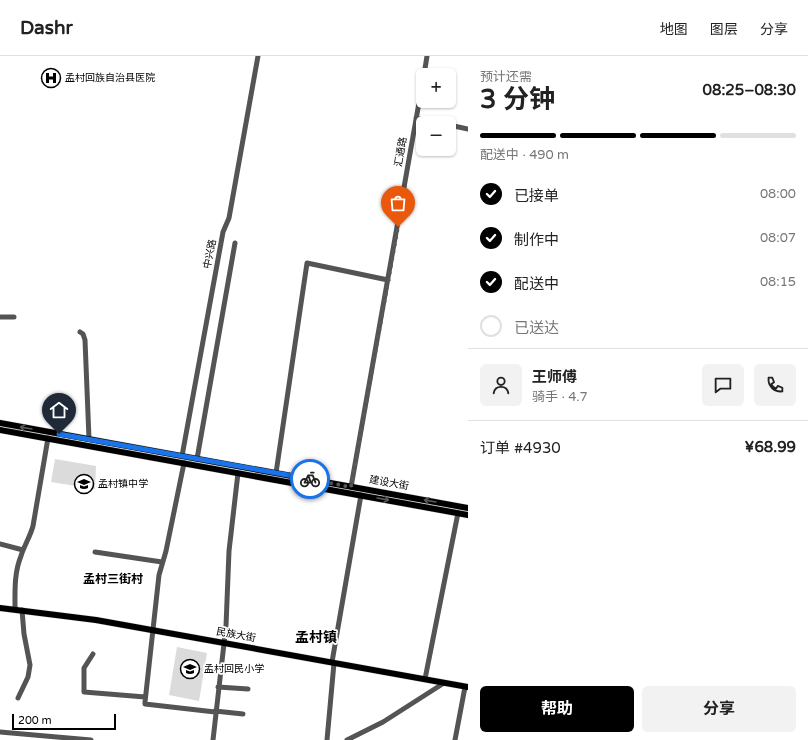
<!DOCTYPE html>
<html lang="zh">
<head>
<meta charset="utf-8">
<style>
	:root { --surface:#fff; --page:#f2f2f2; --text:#222; --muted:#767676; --line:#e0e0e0; --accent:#000 }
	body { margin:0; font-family:"Varela Round","Noto Sans SC",sans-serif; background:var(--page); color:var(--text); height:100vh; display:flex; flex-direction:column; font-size:15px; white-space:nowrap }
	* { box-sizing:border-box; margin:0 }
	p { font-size:13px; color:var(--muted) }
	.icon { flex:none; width:22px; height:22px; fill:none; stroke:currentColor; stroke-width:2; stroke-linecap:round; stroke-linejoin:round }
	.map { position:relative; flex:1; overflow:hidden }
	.details { display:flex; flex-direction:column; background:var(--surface); width:340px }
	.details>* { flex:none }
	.buttons { position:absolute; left:416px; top:12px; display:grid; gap:8px }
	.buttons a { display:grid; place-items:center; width:40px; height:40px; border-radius:6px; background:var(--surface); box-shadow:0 1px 3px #0004; font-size:20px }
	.scale { position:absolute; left:12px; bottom:10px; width:104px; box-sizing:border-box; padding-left:4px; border:2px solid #000; border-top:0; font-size:11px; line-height:14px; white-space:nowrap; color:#000; -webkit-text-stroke:3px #fff; paint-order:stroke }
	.pin { position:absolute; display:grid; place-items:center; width:34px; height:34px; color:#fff; margin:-41px -17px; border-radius:50% 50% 50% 0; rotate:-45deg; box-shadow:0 0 4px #0007 }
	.pin .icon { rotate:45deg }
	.courier { position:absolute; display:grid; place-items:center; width:40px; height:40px; margin:-20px; border:3px solid #1a73e8; border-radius:50%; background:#fff; color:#222; box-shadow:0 1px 5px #0007 }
	.headline em { font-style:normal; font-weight:700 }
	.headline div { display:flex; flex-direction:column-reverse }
	.headline { display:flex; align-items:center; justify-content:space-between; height:68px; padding:0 12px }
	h1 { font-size:26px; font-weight:700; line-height:30px }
	.bar { display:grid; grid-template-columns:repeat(4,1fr); gap:6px 4px; align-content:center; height:48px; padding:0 12px }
	.bar i { height:5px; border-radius:3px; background:var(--line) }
	.bar .selected { background:var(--accent) }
	.bar p { grid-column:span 4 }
	.line { display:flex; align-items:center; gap:10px; padding:0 12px; border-top:1px solid var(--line) }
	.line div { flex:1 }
	.round { display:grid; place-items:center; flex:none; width:42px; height:42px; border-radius:6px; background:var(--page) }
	ol { padding:0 12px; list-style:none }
	li { display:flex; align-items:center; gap:12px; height:44px }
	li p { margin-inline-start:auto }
	li .icon { padding:4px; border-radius:50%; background:var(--accent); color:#fff; stroke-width:4 }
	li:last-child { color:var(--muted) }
	li i { width:22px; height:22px; border:2px solid var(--line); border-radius:50% }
	.action { display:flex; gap:8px; margin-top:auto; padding:8px 12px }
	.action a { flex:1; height:46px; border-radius:6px; background:var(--accent); color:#fff; font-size:16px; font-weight:700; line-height:46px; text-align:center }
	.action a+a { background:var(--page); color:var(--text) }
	header { display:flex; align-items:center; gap:24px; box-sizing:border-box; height:56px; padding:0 20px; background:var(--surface); border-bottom:1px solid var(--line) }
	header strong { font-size:19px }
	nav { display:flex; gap:22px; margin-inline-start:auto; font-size:14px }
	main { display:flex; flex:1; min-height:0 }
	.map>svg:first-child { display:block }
</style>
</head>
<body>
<header>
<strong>Dashr</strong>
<nav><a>地图</a><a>图层</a><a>分享</a></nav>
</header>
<main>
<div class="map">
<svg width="468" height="684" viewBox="0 0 468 684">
	<rect width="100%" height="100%" fill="#fff"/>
	<!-- green -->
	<path fill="#dbdbdb" d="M55,403L96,410L95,433L51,426Z
		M177,591L207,597L199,645L169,639Z"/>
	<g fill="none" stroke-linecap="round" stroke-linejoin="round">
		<!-- major casing -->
		<g stroke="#dbdbdb" stroke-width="7">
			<path id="major" d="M0,367L468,452
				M0,374L468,459
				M0,552L96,564L468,631"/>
		</g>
		<!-- minor -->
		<path stroke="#545454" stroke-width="5" d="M424,19L427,0
			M416,62L439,67
			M449,69L468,73
			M0,261H14
			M80,276L83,278L85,284L89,383
			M182,400L223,176L229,162L258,0
			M197,403L235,187
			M184,407L166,495L159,519L145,646V648L215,656
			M276,417L307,207L388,224
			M351,431L423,24
			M0,488L23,494
			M95,496L162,506
			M15,553C15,535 14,517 21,500C24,490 30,481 33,470L48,382
			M93,598L84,612V636L145,641
			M332,606L361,439
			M425,623L458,457
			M218,631L248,633
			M18,642L28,621L30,609L24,578L22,554
			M215,655L243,658
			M0,676L91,684
			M213,684L226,570L229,495L238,417
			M327,684L334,607
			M347,684L383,666L444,627
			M455,684L465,631"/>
		<!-- major -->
		<use href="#major" stroke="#000" stroke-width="6"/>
	</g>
	<!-- one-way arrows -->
	<defs><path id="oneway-shaft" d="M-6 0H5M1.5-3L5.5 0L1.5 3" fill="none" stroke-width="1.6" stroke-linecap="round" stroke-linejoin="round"/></defs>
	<g stroke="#595959">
		<use href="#oneway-shaft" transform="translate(26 372) rotate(-170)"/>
		<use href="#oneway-shaft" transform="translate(383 443) rotate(10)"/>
		<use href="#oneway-shaft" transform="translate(430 445) rotate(-170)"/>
	</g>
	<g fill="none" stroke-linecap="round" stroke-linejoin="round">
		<!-- done -->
		<path stroke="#595959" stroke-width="4" stroke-dasharray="0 7.2" d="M310,423L351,431L398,171"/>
		<!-- route -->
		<path stroke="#1a73e8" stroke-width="5" d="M59,378L310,423"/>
	</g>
	<!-- icons -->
	<defs>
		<g id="hospital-ring" transform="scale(1)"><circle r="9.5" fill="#fff" stroke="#000" stroke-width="1.5"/><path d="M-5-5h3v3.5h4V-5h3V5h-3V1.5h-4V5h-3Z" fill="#000"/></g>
		<g id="school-ring" transform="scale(1)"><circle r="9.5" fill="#fff" stroke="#000" stroke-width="1.5"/><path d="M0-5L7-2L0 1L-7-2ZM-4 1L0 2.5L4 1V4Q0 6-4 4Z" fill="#000"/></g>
	</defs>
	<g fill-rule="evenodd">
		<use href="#hospital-ring" x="51" y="22"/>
		<use href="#school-ring" x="84" y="428"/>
		<use href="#school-ring" x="190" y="613"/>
	</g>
	<g text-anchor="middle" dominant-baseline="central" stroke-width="3.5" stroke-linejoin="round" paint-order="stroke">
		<!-- poi labels -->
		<g font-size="10" fill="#000" stroke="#fff" text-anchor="start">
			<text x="65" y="22">孟村回族自治县医院</text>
			<text x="98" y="428">孟村镇中学</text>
			<text x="204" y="613">孟村回民小学</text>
		</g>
		<!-- street labels -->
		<g font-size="10" fill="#000" stroke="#fff">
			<text transform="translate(401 96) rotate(-80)">汇通路</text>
			<text transform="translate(210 198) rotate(-79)">中兴路</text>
			<text transform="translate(389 427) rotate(10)">建设大街</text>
			<text transform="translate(236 579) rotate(10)">民族大街</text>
		</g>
		<!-- quarter labels -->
		<g font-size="12" font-weight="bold" fill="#000" stroke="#fff">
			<text x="113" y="523">孟村三街村</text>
		</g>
		<!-- district labels -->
		<g font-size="14" font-weight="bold" fill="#000" stroke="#fff">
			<text x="316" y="581">孟村镇</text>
		</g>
	</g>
</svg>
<div class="buttons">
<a>+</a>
<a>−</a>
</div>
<div class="scale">200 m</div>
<div class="pin" style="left:398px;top:171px;background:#ea580c"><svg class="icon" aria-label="bag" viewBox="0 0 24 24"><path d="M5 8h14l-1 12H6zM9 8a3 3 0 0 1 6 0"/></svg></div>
<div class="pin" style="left:59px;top:378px;background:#1f2937"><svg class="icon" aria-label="home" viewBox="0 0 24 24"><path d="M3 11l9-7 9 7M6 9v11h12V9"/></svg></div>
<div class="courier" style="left:310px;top:423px"><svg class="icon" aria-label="bike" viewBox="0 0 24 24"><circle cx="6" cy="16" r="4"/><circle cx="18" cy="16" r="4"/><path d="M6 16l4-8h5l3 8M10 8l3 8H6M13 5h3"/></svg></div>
</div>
<section class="details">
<div class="headline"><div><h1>3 分钟</h1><p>预计还需</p></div><em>08:25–08:30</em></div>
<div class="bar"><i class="selected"></i><i class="selected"></i><i class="selected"></i><i></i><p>配送中 · 490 m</p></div>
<ol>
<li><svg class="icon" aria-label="check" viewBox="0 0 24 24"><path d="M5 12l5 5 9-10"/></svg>已接单<p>08:00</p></li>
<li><svg class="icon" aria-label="check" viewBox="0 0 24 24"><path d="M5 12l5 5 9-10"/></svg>制作中<p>08:07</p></li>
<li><svg class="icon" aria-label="check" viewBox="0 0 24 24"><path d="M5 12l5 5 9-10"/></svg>配送中<p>08:15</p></li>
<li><i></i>已送达</li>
</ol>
<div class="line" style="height:72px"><a class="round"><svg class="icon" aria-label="person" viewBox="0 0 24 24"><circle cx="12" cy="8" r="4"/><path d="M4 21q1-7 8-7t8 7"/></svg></a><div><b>王师傅</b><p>骑手 · 4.7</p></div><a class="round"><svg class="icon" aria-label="chat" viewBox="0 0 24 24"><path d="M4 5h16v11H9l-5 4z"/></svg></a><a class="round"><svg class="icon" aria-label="phone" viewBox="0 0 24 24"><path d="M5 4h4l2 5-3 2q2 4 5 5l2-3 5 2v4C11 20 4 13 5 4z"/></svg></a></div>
<div class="line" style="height:52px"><div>订单 #4930</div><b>¥68.99</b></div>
<div class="action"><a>帮助</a><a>分享</a></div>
</section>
</main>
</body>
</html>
